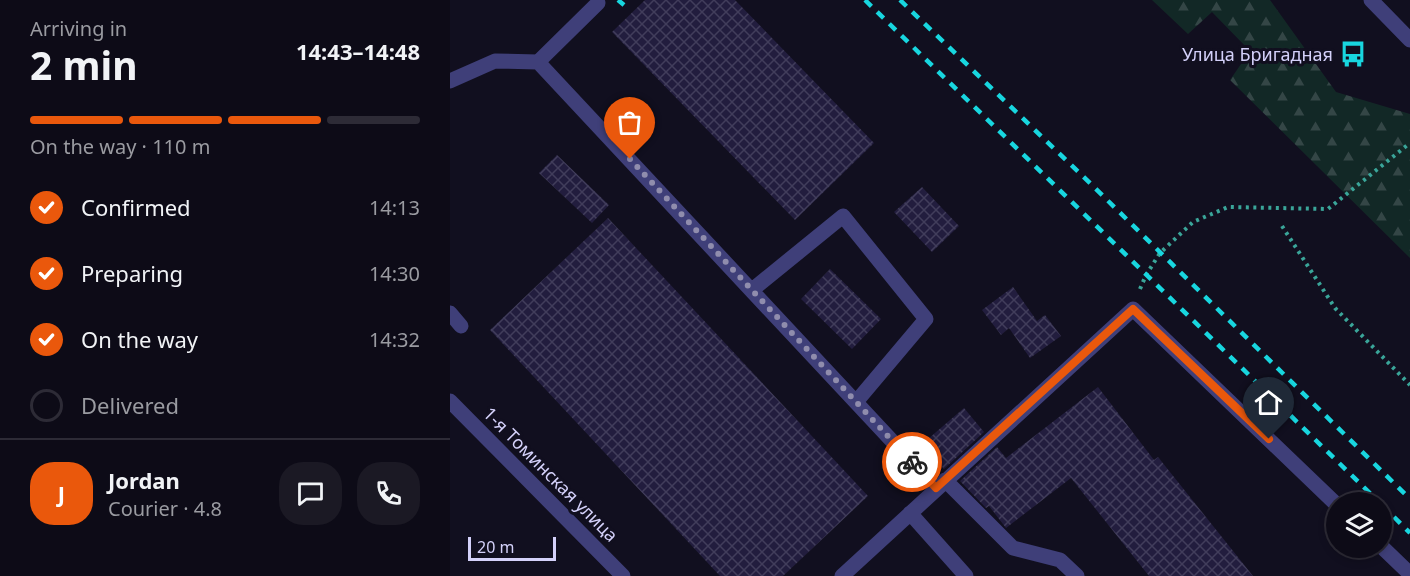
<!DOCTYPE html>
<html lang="en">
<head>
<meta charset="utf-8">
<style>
	:root { --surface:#0d0b17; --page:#1b1924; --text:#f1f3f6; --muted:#9a9ba1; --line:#2d2b36; --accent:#ea580c }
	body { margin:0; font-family:"Noto Sans",sans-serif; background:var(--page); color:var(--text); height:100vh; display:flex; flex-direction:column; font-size:22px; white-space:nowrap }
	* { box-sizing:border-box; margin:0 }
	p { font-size:20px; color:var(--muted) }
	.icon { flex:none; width:33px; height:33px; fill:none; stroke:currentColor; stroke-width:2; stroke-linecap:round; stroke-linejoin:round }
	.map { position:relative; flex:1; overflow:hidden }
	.sheet { display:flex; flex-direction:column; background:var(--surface); width:450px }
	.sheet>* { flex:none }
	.buttons { position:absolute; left:876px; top:492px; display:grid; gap:12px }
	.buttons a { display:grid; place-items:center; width:66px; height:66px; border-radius:50%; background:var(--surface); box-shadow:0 3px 9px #0003,0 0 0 2px var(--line); font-size:30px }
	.scale { position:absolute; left:18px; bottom:15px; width:88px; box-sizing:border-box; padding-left:6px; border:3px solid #d4d1fa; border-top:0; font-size:16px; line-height:21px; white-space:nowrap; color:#d4d1fa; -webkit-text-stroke:4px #110f1f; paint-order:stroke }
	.pin { position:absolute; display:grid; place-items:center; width:51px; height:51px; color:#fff; margin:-62px -26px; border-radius:50% 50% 50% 0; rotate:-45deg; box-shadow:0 0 6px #0007 }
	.pin .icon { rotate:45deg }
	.courier { position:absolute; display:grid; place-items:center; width:60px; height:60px; margin:-30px; border:4px solid #ea580c; border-radius:50%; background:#fff; color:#222; box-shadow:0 2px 8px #0007 }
	.overview em { font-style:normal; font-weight:700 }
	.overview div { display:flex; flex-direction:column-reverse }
	.overview { display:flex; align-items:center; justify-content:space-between; height:102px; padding:0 30px }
	h1 { font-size:39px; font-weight:700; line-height:45px }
	.bar { display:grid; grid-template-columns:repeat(4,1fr); gap:9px 6px; align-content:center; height:72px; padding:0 30px }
	.bar i { height:8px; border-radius:4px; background:var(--line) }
	.bar .active { background:var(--accent) }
	.bar p { grid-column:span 4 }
	.line { display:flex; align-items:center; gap:15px; padding:0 30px; border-top:2px solid var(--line) }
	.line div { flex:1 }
	.round { display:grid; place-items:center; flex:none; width:63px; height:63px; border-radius:24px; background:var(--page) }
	ol { padding:0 30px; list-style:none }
	li { display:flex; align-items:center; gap:18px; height:66px }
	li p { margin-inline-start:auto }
	li .icon { padding:6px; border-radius:50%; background:var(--accent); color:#fff; stroke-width:4 }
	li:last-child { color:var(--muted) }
	li i { width:33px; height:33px; border:3px solid var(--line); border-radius:50% }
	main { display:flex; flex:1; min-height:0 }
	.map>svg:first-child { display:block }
</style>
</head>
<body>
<main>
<section class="sheet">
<div class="overview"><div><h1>2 min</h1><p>Arriving in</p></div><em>14:43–14:48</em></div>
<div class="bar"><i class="active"></i><i class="active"></i><i class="active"></i><i></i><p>On the way · 110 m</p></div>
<ol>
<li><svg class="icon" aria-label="check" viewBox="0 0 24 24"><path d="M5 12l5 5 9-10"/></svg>Confirmed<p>14:13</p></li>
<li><svg class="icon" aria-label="check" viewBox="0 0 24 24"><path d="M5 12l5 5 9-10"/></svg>Preparing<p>14:30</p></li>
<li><svg class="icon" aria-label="check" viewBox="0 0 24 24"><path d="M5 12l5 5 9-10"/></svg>On the way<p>14:32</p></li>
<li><i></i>Delivered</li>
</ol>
<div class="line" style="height:108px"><b class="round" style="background:var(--accent);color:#fff">J</b><div><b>Jordan</b><p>Courier · 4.8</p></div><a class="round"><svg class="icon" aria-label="chat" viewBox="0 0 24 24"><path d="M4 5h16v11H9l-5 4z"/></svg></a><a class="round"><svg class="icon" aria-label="phone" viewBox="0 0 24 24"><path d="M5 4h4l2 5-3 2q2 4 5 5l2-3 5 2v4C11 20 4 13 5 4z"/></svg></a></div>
</section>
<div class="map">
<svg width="960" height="576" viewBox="0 0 960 576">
	<defs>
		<pattern id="forest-firs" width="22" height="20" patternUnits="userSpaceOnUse" patternTransform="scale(1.5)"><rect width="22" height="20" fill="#122826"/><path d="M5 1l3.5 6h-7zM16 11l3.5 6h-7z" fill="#344646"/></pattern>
		<pattern id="building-cross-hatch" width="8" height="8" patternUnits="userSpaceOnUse" patternTransform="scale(1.5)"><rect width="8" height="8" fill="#221d3e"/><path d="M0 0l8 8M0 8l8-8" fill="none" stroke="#413d5b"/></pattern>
	</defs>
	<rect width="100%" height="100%" fill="#110f1f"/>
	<!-- forest -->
	<path fill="url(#forest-firs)" d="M702,0H820L886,92L960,114V258L780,80L800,51L762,12L738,34Z"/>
	<!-- building -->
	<path fill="url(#building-cross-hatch)" d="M195,0H285L424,143L345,220L162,32Z
		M107,155L159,205L142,223L89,173Z
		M472,187L509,226L482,252L444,212Z
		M158,218L418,496L333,576H270L40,330Z
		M380,269L431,319L402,349L351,299Z
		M563,287L587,321L595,315L611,336L580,358L559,328L551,335L532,310Z
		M648,387L704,460L708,457L803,576H699L621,478L556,528L539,506L536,508L510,481L547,447L556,458Z
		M514,408L534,432L494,469L471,445Z"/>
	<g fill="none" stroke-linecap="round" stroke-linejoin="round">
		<!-- path -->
		<path stroke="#3aa599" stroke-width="4" stroke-dasharray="3 4.5" stroke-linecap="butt" d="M832,226L885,308L960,385
			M690,289L696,275L710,253L743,222L778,207L878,209L960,143"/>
		<!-- service -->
		<path stroke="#3f3f79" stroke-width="15" d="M88,62L148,3
			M0,81L45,61L88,62L486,488
			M302,290L393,216L476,319L406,402
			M0,313L11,326
			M495,480L563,548L610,560L627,576
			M460,513L516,576
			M932,547L960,574
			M392,576L683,309L886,504"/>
		<!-- minor -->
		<path stroke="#3f3f79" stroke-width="15" d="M0,401L173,576"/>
		<!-- tertiary -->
		<path stroke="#3f3f79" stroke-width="15" d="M921,0L960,40"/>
		<!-- rail -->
		<path stroke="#18d6df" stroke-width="4.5" stroke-dasharray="9 8" stroke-linecap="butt" d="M168,0L174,5
			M415,0L929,502
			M450,0L644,187L960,499
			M932,505L960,533"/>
	</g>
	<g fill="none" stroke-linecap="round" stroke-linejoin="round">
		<!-- done -->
		<path stroke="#908dad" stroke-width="6" stroke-dasharray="0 10.8" d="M180,159L462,462"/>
		<!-- route -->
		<path stroke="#ea580c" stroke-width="8" d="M462,462L486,488L683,309L819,439"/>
	</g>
	<!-- icons -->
	<defs>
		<g id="bus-bare" transform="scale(2.07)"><path d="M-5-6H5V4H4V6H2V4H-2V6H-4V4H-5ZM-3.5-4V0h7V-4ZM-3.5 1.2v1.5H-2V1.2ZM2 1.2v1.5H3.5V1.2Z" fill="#18d6df" stroke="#110f1f" stroke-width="2.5" paint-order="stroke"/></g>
	</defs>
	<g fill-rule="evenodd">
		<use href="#bus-bare" x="903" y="54"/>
	</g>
	<g text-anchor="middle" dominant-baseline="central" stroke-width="6" stroke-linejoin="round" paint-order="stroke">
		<!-- poi labels -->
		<g font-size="18" fill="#d4d1fa" stroke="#110f1f" text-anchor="end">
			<text x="883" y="54">Улица Бригадная</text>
		</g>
		<!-- street labels -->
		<g font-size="18" fill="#d4d1fa" stroke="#110f1f">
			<text transform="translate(101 474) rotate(45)">1-я Томинская улица</text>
		</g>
	</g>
</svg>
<div class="buttons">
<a><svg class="icon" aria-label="layers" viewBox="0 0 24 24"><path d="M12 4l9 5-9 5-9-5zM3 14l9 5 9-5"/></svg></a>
</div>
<div class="scale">20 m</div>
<div class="pin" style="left:180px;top:159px;background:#ea580c"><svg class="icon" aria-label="bag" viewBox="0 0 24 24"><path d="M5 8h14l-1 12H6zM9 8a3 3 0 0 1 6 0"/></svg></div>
<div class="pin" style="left:819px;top:439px;background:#1f2937"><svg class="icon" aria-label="home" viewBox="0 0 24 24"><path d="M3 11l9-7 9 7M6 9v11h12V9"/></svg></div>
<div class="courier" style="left:462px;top:462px"><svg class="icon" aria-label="bike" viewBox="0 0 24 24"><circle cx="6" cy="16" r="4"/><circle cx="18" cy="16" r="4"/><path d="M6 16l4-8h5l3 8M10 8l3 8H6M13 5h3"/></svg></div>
</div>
</main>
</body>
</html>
